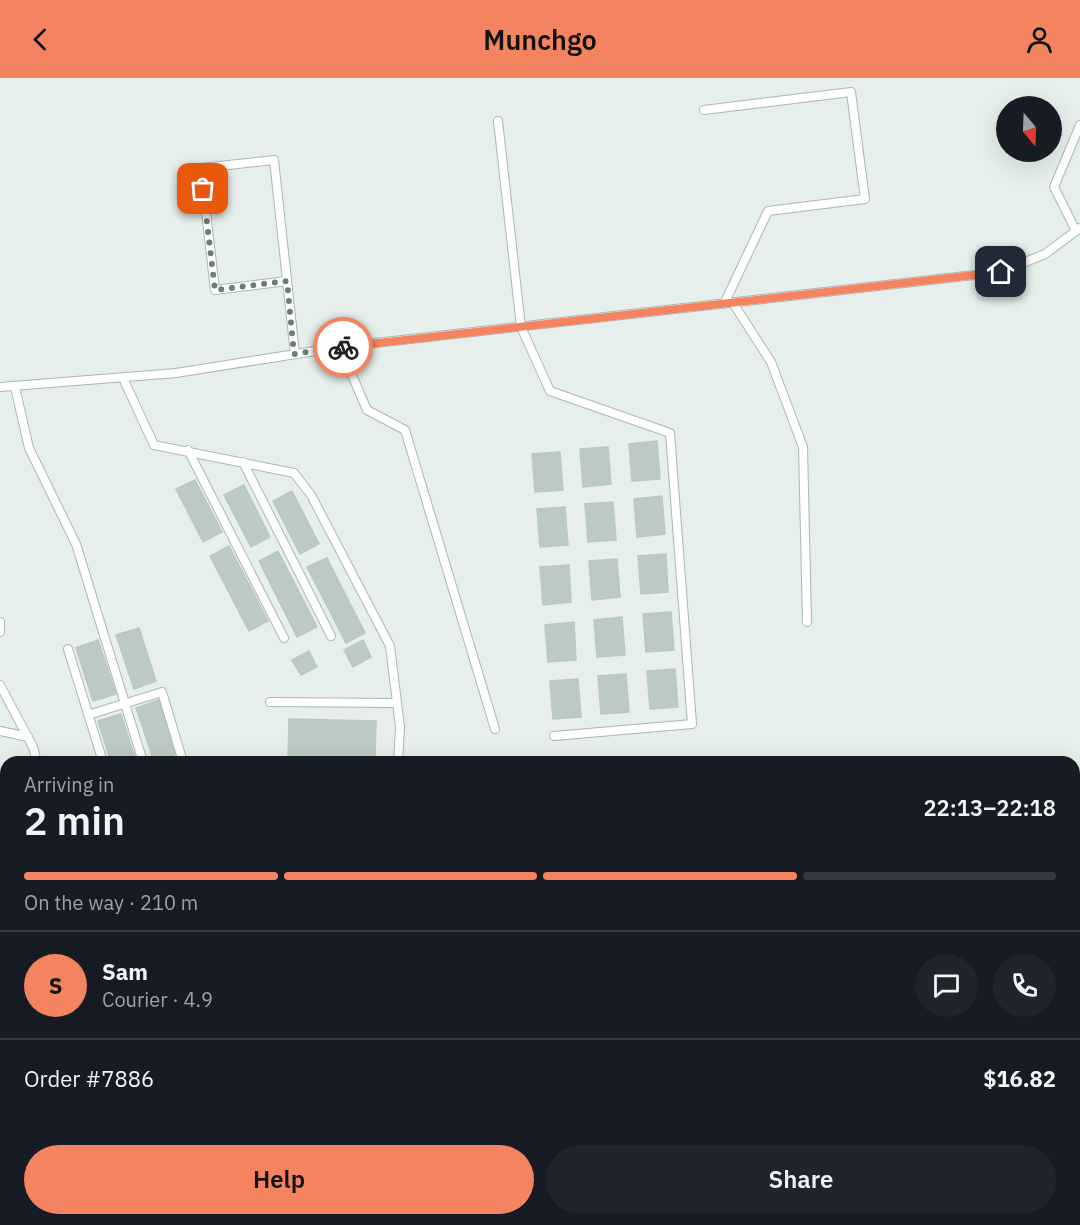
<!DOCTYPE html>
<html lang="en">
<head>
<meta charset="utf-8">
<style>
	:root { --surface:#171b24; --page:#20242c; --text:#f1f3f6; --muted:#9ea1a6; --line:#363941; --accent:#f4845f }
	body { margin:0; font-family:"IBM Plex Sans",sans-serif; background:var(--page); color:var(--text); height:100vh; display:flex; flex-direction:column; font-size:22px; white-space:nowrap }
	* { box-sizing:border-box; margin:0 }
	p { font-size:20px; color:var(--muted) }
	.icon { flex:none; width:33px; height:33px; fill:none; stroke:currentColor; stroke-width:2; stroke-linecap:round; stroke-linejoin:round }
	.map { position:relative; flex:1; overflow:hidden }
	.sheet { position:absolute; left:0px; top:678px; width:1080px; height:470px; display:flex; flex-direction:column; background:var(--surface); border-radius:18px 18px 0 0; box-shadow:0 6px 24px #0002 }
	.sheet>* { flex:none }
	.needle { width:39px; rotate:161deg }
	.fabs { position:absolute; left:996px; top:18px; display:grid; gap:12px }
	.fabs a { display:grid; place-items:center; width:66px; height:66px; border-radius:50%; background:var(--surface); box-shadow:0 6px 24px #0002; font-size:30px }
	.pin { position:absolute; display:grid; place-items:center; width:51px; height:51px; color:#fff; margin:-26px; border-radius:12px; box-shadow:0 3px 9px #0006 }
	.courier { position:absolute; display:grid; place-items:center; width:60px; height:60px; margin:-30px; border:4px solid #f4845f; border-radius:50%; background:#fff; color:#222; box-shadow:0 2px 8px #0007 }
	.head em { font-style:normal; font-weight:600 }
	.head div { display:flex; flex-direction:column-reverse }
	.head { display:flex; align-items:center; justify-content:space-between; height:102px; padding:0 24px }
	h1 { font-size:39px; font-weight:600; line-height:45px }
	.bar { display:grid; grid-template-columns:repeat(4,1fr); gap:9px 6px; align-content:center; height:72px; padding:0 24px }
	.bar i { height:8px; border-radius:4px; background:var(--line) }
	.bar .current { background:var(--accent) }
	.bar p { grid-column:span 4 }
	.line { display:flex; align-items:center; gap:15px; padding:0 24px; border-top:2px solid var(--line) }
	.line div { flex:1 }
	.round { display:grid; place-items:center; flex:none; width:63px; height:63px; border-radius:32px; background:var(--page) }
	.action { display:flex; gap:12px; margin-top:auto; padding:12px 24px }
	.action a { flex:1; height:69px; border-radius:36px; background:var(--accent); color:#111; font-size:24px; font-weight:600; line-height:69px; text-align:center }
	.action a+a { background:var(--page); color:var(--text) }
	header { display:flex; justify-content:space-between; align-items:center; height:78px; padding:0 24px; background:var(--accent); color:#111; font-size:27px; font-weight:600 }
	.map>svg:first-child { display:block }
</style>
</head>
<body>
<header><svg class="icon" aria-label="back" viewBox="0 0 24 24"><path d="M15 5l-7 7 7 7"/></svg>Munchgo<svg class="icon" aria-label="person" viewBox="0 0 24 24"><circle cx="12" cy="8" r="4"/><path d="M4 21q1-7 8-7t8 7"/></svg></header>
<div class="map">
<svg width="1080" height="1147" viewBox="0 0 1080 1147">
	<rect width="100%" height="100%" fill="#e6efeb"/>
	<!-- building -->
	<path fill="#bbcac4" stroke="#b8c9c2" stroke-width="1.5" d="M657,363L660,401L632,403L629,366Z
		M608,369L611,406L583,409L580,371Z
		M560,374L563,412L535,414L532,376Z
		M195,402L222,454L203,464L176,411Z
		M244,407L270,459L251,469L224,417Z
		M292,413L319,466L300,476L273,423Z
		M662,418L665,456L637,459L634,421Z
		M613,424L616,462L588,464L585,426Z
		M565,429L568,467L540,469L537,431Z
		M229,468L268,543L249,553L210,478Z
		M278,473L317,549L297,559L259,483Z
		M666,476L668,514L641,516L638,478Z
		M327,480L365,555L346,565L307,489Z
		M617,481L620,519L592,522L589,483Z
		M569,487L571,524L543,527L540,489Z
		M671,534L674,572L646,574L643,536Z
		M622,539L625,577L597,579L594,542Z
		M574,544L576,582L548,584L545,547Z
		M139,550L156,603L134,611L116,557Z
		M98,562L116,616L93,623L76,570Z
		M363,562L371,579L353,589L344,572Z
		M309,573L317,589L301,597L292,582Z
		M675,591L678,629L650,631L647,593Z
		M626,596L629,634L601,636L598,598Z
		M578,601L581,639L553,641L550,603Z
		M159,622L177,676L154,683L136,630Z
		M121,636L136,684H111L98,643Z
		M289,641L376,643L375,684H288Z
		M0,767L6,768V804L0,803Z
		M0,821L6,822L3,874H0Z
		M0,894L6,895V960H0Z"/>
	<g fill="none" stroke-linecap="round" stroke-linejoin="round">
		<!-- service casing -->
		<g stroke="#a8b8b2" stroke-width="10">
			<path id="service" d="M704,32L851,14L865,121L768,133L724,226
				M498,43L521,249L550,313L670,355L692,646L554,658
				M1076,153L1054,109L1080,47
				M287,203L215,212L201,90L274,82L295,276
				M733,225L771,284L803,369L807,544
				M340,269L367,332L405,352L495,651
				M123,300L154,367L294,395L311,417L390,568L400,649L398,684
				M0,309L176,295L340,269L1001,194L1045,176L1080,150
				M15,309L29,370L76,466L143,684
				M188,372L284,560
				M243,384L331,558
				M0,544V554
				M68,571L103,684
				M0,607L33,669L37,684
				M270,624L397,625
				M88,637L162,614L183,684
				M0,653L28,659
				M0,813L6,814
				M0,885H6
				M0,972L6,973
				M0,1095L6,1090"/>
		</g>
		<!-- service -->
		<use href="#service" stroke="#fff" stroke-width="8"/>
	</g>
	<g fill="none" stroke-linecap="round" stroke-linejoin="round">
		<!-- done -->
		<path stroke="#687f78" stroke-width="6" stroke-dasharray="0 10.8" d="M203,111L215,212L287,203L294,276L343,269"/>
		<!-- route -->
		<path stroke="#f4845f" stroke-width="8" d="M343,269L1001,194"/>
	</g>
</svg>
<div class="fabs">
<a><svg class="needle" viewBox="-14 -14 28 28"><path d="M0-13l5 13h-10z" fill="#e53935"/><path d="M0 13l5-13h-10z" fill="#9ea1a6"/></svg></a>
</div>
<div class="pin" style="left:203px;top:111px;background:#ea580c"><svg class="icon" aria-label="bag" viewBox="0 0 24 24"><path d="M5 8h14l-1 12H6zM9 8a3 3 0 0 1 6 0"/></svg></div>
<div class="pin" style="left:1001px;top:194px;background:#1f2937"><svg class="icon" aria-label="home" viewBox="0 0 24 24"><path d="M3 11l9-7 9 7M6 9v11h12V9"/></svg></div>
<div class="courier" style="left:343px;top:269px"><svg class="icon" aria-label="bike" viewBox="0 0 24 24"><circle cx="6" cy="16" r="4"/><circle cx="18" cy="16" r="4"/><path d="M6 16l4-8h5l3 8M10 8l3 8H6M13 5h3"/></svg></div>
<section class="sheet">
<div class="head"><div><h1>2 min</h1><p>Arriving in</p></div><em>22:13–22:18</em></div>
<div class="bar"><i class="current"></i><i class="current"></i><i class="current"></i><i></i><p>On the way · 210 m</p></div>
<div class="line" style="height:108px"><b class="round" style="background:var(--accent);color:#111">S</b><div><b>Sam</b><p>Courier · 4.9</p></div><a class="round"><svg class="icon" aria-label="chat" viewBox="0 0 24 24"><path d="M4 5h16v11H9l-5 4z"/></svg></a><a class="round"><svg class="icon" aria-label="phone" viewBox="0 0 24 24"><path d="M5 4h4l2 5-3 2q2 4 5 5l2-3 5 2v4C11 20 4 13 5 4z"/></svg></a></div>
<div class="line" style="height:78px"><div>Order #7886</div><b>$16.82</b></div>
<div class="action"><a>Help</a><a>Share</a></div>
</section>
</div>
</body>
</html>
